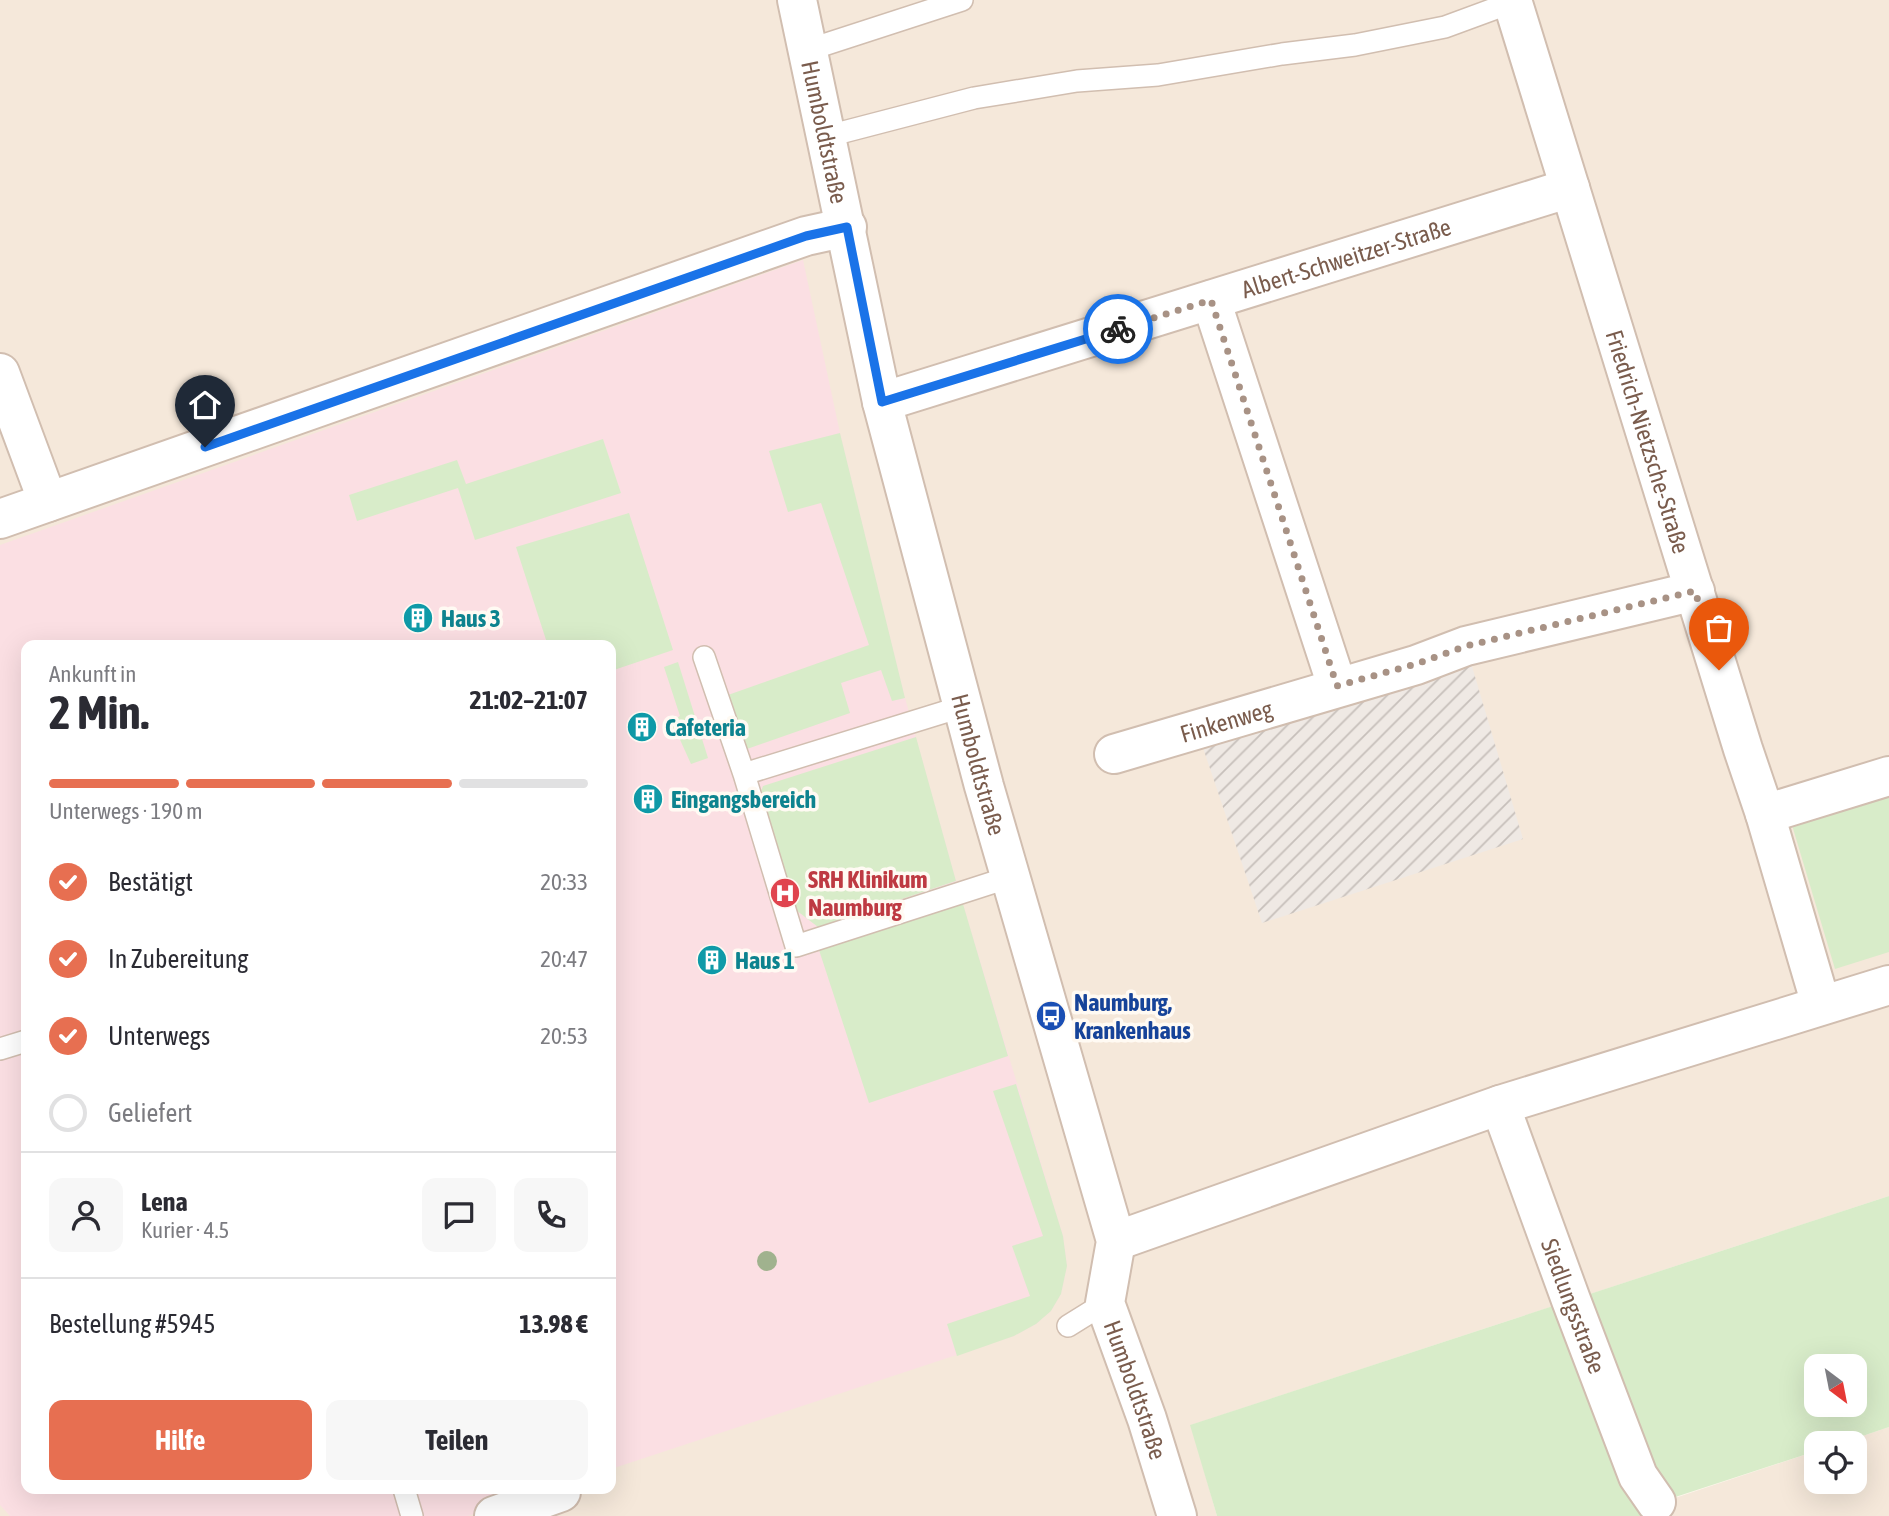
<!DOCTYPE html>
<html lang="de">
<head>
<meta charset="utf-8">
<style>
	:root { --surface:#fff; --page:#f7f7f7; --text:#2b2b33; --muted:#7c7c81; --line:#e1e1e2; --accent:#e76f51 }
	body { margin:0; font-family:"Asap Condensed",sans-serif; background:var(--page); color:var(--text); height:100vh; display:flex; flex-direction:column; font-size:26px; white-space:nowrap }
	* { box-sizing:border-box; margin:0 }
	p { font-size:23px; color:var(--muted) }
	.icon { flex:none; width:38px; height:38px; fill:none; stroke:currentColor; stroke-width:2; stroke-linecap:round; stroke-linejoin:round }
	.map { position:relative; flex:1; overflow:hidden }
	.sheet { position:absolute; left:21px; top:640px; width:595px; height:854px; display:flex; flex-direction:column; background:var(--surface); border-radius:14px; box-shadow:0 7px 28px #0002 }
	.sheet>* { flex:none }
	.needle { width:46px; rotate:148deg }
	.fabs { position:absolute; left:1804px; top:1354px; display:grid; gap:14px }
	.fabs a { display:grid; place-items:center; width:63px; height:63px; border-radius:14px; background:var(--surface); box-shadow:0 7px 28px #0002; font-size:35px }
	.pin { position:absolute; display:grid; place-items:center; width:60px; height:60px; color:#fff; margin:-72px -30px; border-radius:50% 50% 50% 0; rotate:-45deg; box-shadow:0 0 7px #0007 }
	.pin .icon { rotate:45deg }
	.courier { position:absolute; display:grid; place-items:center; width:70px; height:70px; margin:-35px; border:5px solid #1a73e8; border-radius:50%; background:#fff; color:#222; box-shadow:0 2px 9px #0007 }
	.head em { font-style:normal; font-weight:700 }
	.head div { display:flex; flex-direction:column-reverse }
	.head { display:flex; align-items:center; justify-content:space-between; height:119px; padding:0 28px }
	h1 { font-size:46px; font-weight:700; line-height:52px }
	.bar { display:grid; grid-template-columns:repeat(4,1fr); gap:10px 7px; align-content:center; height:84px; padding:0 28px }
	.bar i { height:9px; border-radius:5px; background:var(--line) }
	.bar .active { background:var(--accent) }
	.bar p { grid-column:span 4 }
	.line { display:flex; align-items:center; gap:18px; padding:0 28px; border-top:2px solid var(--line) }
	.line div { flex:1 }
	.round { display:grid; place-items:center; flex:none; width:74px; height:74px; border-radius:14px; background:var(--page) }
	ol { padding:0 28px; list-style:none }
	li { display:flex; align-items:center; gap:21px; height:77px }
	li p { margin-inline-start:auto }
	li .icon { padding:7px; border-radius:50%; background:var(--accent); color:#fff; stroke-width:4 }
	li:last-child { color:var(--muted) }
	li i { width:38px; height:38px; border:4px solid var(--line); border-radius:50% }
	.cta { display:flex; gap:14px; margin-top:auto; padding:14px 28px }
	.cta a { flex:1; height:80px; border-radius:14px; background:var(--accent); color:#fff; font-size:28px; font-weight:700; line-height:80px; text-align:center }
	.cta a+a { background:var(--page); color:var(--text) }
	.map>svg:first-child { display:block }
</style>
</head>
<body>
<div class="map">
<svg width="1889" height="1516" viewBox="0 0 1889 1516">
	<defs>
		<pattern id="industrial-furrows" width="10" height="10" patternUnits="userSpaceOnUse" patternTransform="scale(1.75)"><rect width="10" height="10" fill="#efe9e4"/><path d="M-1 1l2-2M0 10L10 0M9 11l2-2" fill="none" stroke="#c7c0bb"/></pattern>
	</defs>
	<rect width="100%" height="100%" fill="#fdf6ec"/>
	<!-- residential -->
	<path fill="#f5e8da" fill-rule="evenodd" d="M0,0H1889V1196L1191,1425L1217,1516H0ZM26,646H611V1489H26Z
		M1889,1427V1516H1660L1657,1504L1816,1451V1482H1855V1444H1839Z"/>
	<!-- industrial -->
	<path fill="url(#industrial-furrows)" d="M1466,646L1523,839L1262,923L1197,730Z"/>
	<!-- medical -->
	<path fill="#fbdfe3" d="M803,260L840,433L905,698L956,881L1063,1236L1067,1266L1061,1294L1051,1311L1036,1324L1014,1336L611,1469V646H26V1489H550L468,1516H10L0,1505V545Z"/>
	<!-- green -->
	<path fill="#d8ecc9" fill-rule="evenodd" d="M840,433L905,698L892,701L881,670L841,683L850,713L747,749L728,695L869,645L821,503L788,512L769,451Z
		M603,439L621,493L475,540L458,488L357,521L349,495L457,460L466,484Z
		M629,513L673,650L611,671V646H548L516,547Z
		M678,662L708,758L691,764L677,733L668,722L680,716L664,667Z
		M916,737L956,881L818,927L792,907L759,797L763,786Z
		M1889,785V952L1835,969L1789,815Z
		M963,904L1008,1056L869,1103L819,950Z
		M1016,1084L1063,1236L1067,1266L1061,1294L1051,1311L1036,1324L1014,1336L957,1356L947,1324L1030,1296L1012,1246L1043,1236L993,1091Z
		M1889,1196V1427L1839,1444H1816V1451L1657,1503L1660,1516H1217L1190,1425ZM1816,1367H1855V1405H1816Z"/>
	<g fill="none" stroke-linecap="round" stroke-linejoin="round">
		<!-- lane casing -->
		<g stroke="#d1beb0" stroke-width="24">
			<path id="lane" d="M808,50L962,0
				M828,136L974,98L1077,81L1158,75L1282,54L1355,45L1445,27L1513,2
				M704,657L744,774
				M964,706L744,774L796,946L1010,877
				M0,1049L26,1041
				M1068,1326L1105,1303
				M404,1489L412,1516"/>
		</g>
		<!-- street casing -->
		<g stroke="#d1beb0" stroke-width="42">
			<g id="street">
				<path id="s1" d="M797,0L882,402L984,786L1116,1241L1105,1303L1147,1419L1177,1516"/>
				<path id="s2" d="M1512,0L1743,749L1765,814L1821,1005"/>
				<path d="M1211,300L1337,686"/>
				<path d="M0,373L48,502"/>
				<path id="s3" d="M882,402L1570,188"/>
				<path d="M0,519L806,236L847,227"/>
				<path id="s4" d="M1114,754L1416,665L1466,646L1695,591"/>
				<path d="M1765,814L1889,776"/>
				<path id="s5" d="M1500,1105L1571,1300L1638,1476L1656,1502"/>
				<path d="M1116,1241L1500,1105L1889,985"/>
				<path d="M494,1516L561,1492"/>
			</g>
		</g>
		<!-- lane -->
		<use href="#lane" stroke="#fff" stroke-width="21"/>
		<!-- street -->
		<use href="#street" stroke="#fff" stroke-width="38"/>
	</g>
	<!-- trees -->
	<circle fill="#a0b28e" cx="767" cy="1261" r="10"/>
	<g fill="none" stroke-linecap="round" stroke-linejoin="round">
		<!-- done -->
		<path stroke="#a89285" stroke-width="7" stroke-dasharray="0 12.6" d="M1118,329L1211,300L1337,686L1416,664L1466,646L1695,591L1719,670"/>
		<!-- route -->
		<path stroke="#1a73e8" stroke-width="9" d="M205,447L806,236L847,227L882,402L1118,329"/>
	</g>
	<!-- icons -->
	<defs>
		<g id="building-disc" transform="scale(1.575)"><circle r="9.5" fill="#0f9aa8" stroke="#fffaf3"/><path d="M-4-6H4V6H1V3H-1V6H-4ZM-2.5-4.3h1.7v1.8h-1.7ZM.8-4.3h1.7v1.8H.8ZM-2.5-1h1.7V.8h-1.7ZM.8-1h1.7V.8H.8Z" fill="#fff"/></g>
		<g id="hospital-disc" transform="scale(1.575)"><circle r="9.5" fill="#e0444e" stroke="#fffaf3"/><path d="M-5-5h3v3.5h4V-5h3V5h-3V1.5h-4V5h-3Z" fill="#fff"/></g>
		<g id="bus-disc" transform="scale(1.575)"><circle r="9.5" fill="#1a4fb4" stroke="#fffaf3"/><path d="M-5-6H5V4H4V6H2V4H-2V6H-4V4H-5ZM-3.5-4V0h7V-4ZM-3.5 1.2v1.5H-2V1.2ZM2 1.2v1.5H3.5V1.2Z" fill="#fff"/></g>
	</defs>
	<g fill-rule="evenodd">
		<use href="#building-disc" x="418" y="618"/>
		<use href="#building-disc" x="642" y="727"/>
		<use href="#building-disc" x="648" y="799"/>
		<use href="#hospital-disc" x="785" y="893"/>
		<use href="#building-disc" x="712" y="960"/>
		<use href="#bus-disc" x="1051" y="1016"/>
	</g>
	<g text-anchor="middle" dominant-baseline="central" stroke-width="7" stroke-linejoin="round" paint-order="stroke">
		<!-- street labels -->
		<g font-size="24" fill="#7a5c4d" stroke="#fffaf3">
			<text stroke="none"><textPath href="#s1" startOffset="135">Humboldtstraße</textPath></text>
			<text stroke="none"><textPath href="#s3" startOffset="486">Albert-Schweitzer-Straße</textPath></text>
			<text stroke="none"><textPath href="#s2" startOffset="462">Friedrich-Nietzsche-Straße</textPath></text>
			<text stroke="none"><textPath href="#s4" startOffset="117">Finkenweg</textPath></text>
			<text stroke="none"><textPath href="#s1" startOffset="786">Humboldtstraße</textPath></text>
			<text stroke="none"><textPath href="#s5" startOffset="214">Siedlungsstraße</textPath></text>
			<text stroke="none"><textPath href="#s1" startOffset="1437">Humboldtstraße</textPath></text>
		</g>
		<!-- culture labels -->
		<g font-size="24" font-weight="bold" fill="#0d838f" stroke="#fffaf3" text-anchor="start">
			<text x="441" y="618">Haus 3</text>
			<text x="665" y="727">Cafeteria</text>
			<text x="671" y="799">Eingangsbereich</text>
			<text x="735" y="960">Haus 1</text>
		</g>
		<!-- health labels -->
		<g font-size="24" font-weight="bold" fill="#be3a42" stroke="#fffaf3" text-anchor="start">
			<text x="808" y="879">SRH Klinikum<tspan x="808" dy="28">Naumburg</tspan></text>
		</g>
		<!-- transit labels -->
		<g font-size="24" font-weight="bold" fill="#164399" stroke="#fffaf3" text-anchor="start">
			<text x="1074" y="1002">Naumburg,<tspan x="1074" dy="28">Krankenhaus</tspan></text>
		</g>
	</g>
</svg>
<div class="fabs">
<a><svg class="needle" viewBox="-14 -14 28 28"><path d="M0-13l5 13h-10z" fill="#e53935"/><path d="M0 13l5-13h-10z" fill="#7c7c81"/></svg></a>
<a><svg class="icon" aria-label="locate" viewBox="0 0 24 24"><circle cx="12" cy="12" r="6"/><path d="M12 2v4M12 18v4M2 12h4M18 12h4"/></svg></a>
</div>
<div class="pin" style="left:1719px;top:670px;background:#ea580c"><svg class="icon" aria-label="bag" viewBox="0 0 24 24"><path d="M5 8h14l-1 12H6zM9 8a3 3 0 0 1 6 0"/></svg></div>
<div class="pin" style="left:205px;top:447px;background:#1f2937"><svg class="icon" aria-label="home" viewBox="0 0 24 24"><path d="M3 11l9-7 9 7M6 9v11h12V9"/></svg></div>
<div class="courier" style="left:1118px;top:329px"><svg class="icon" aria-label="bike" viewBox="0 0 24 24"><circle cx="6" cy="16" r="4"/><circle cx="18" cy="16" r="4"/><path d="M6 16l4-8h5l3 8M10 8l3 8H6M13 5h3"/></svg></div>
<section class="sheet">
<div class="head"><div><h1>2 Min.</h1><p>Ankunft in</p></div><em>21:02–21:07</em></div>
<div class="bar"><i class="active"></i><i class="active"></i><i class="active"></i><i></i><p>Unterwegs · 190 m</p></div>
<ol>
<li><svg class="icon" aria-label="check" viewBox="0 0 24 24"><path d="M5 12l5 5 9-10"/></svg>Bestätigt<p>20:33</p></li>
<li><svg class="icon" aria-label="check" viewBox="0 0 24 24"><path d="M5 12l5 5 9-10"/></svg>In Zubereitung<p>20:47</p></li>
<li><svg class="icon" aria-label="check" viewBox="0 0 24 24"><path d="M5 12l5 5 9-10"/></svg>Unterwegs<p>20:53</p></li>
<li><i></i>Geliefert</li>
</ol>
<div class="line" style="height:126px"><a class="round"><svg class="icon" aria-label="person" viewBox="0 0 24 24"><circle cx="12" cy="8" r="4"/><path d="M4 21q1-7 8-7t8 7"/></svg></a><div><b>Lena</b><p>Kurier · 4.5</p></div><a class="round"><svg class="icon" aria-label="chat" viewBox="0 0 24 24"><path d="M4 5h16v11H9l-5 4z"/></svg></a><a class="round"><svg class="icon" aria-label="phone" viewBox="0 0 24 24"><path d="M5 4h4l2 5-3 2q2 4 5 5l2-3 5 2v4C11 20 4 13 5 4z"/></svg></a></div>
<div class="line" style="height:91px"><div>Bestellung #5945</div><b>13.98 €</b></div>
<div class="cta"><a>Hilfe</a><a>Teilen</a></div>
</section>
</div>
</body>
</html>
